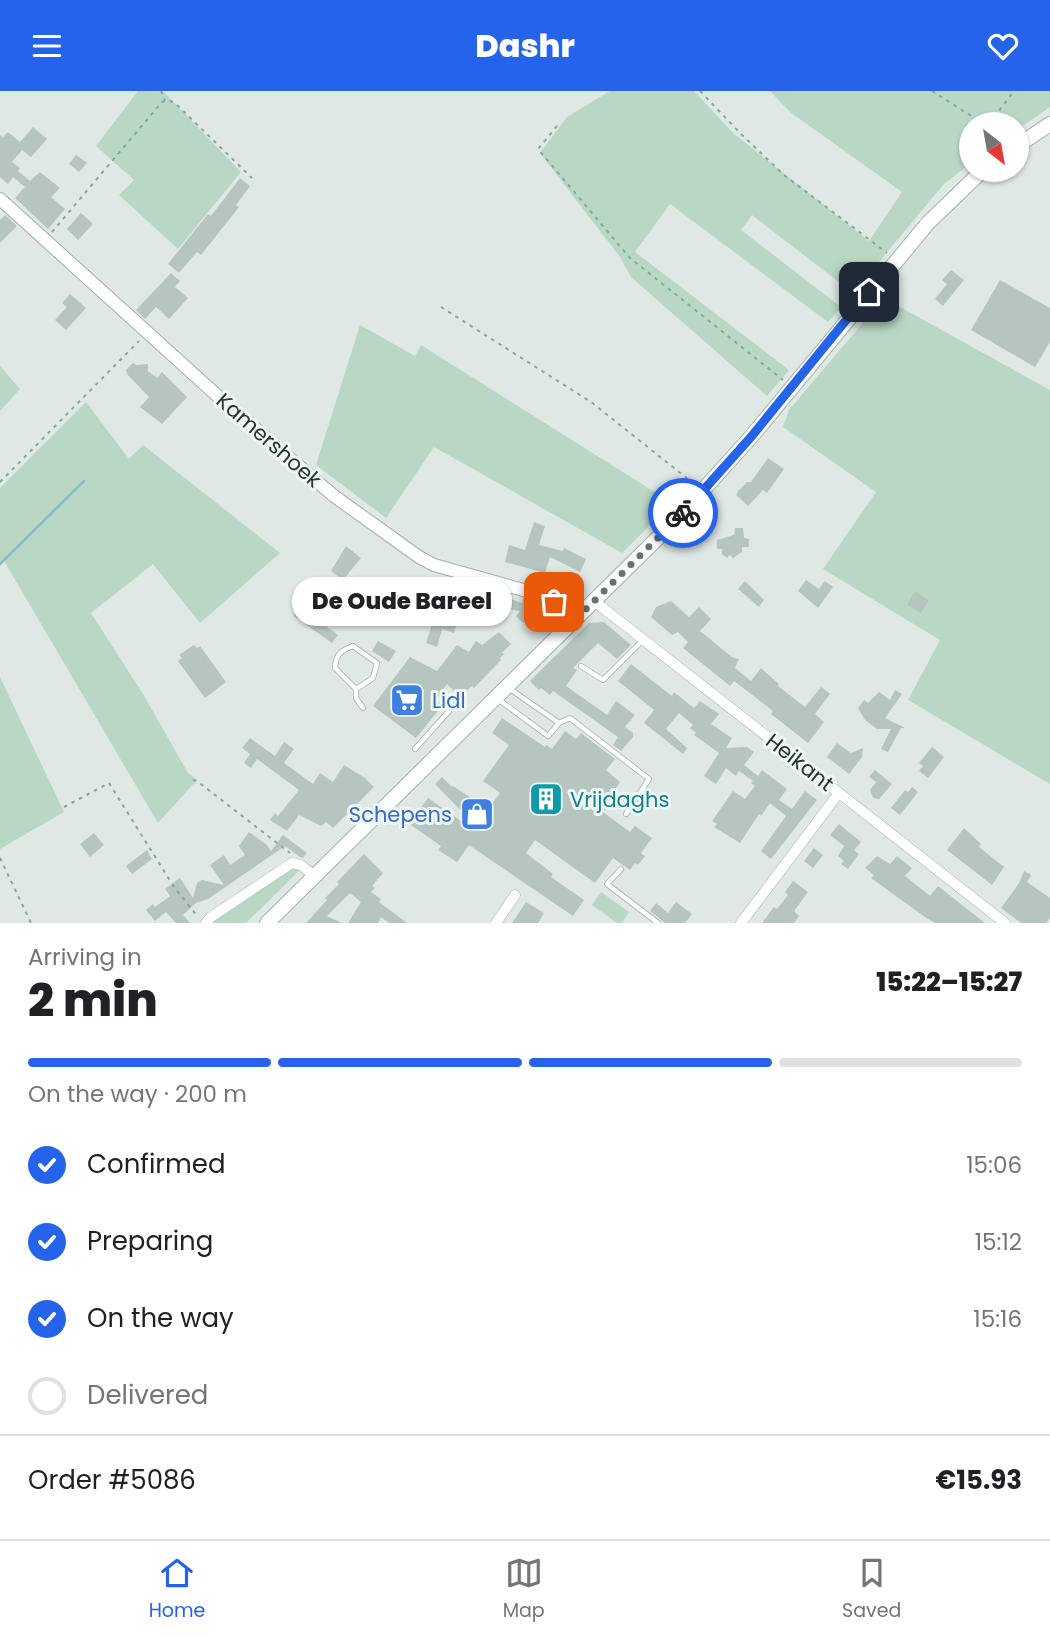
<!DOCTYPE html>
<html lang="en">
<head>
<meta charset="utf-8">
<style>
	:root { --surface:#fff; --page:#f2f2f2; --text:#202124; --muted:#757577; --line:#e0e0e0; --accent:#2563eb }
	body { margin:0; font-family:Poppins,sans-serif; background:var(--page); color:var(--text); height:100vh; display:flex; flex-direction:column; font-size:26px; white-space:nowrap }
	* { box-sizing:border-box; margin:0 }
	p { font-size:23px; color:var(--muted) }
	.icon { flex:none; width:38px; height:38px; fill:none; stroke:currentColor; stroke-width:2; stroke-linecap:round; stroke-linejoin:round }
	.map { position:relative; height:832px; overflow:hidden }
	.sheet { display:flex; flex-direction:column; background:var(--surface); flex:1 }
	.sheet>* { flex:none }
	.needle { width:46px; rotate:149deg }
	.fabs { position:absolute; left:959px; top:21px; display:grid; gap:14px }
	.fabs a { display:grid; place-items:center; width:70px; height:70px; border-radius:50%; background:var(--surface); box-shadow:0 2px 5px #0004; font-size:35px }
	.pin { position:absolute; display:grid; place-items:center; width:60px; height:60px; color:#fff; margin:-30px; border-radius:14px; box-shadow:0 4px 10px #0006 }
	.courier { position:absolute; display:grid; place-items:center; width:70px; height:70px; margin:-35px; border:5px solid #2563eb; border-radius:50%; background:#fff; color:#222; box-shadow:0 2px 9px #0007 }
	.bubble { position:absolute; height:49px; border-radius:24px; background:var(--surface); box-shadow:0 2px 5px #0004; font-size:23px; font-weight:800; line-height:49px; text-align:center }
	.summary em { font-style:normal; font-weight:800 }
	.summary div { display:flex; flex-direction:column-reverse }
	.summary { display:flex; align-items:center; justify-content:space-between; height:119px; padding:0 28px }
	h1 { font-size:46px; font-weight:800; line-height:52px }
	.bar { display:grid; grid-template-columns:repeat(4,1fr); gap:10px 7px; align-content:center; height:84px; padding:0 28px }
	.bar i { height:9px; border-radius:5px; background:var(--line) }
	.bar .active { background:var(--accent) }
	.bar p { grid-column:span 4 }
	.line { display:flex; align-items:center; gap:18px; padding:0 28px; border-top:2px solid var(--line) }
	.line div { flex:1 }
	ol { padding:0 28px; list-style:none }
	li { display:flex; align-items:center; gap:21px; height:77px }
	li p { margin-inline-start:auto }
	li .icon { padding:7px; border-radius:50%; background:var(--accent); color:#fff; stroke-width:4 }
	li:last-child { color:var(--muted) }
	li i { width:38px; height:38px; border:4px solid var(--line); border-radius:50% }
	header { display:flex; justify-content:space-between; align-items:center; height:91px; padding:0 28px; background:var(--accent); color:#fff; font-size:32px; font-weight:800 }
	.tabs { display:flex; justify-content:space-around; align-items:center; height:98px; border-top:2px solid var(--line); background:var(--surface); font-size:19px; color:var(--muted) }
	.tabs a { display:grid; justify-items:center; gap:4px }
	.tabs .active { color:var(--accent) }
	.map>svg:first-child { display:block }
</style>
</head>
<body>
<header><svg class="icon" aria-label="menu" viewBox="0 0 24 24"><path d="M4 6h16M4 12h16M4 18h16"/></svg>Dashr<svg class="icon" aria-label="heart" viewBox="0 0 24 24"><path d="M12 20l-8-8c-3-5 5-10 8-4 3-6 11-1 8 4z"/></svg></header>
<div class="map">
<svg width="1050" height="832" viewBox="0 0 1050 832">
	<rect width="100%" height="100%" fill="#dfe8e5"/>
	<!-- green -->
	<path fill="#b9d8c4" d="M138,0H163L241,81L178,158L119,104L134,89L96,55Z
		M610,0H694L733,42L869,150L902,101L790,21L770,0H1050V16L1017,39V33H971V72L944,93L853,202L752,124L741,139L841,216L828,231L670,113L635,161L789,279L767,305L631,186L620,166L540,62L567,26Z
		M884,207L1050,299V693L908,609L940,549L823,478L876,401L783,336L789,319Z
		M360,234L415,265L421,254L672,412L622,462L434,356L386,427L316,374Z
		M0,275L20,298L0,320Z
		M86,311L129,368L143,354L280,462L200,532L153,473L91,522L143,603L188,682L197,689L158,732L4,470L0,473V397Z
		M0,586L64,721L0,758Z
		M292,777L300,779L246,832H211Z
		M601,801L629,821L622,832H617L592,814Z"/>
	<g fill="none" stroke-linecap="round" stroke-linejoin="round">
		<!-- stream -->
		<path stroke="#8bbbc8" stroke-width="2.5" d="M0,473L84,390"/>
	</g>
	<!-- building -->
	<path fill="#b7c5c1" d="M33,36L47,48L31,66L22,59L12,71L20,77L18,80L30,90L40,81L60,97L51,106L65,118L48,138L15,107L25,96L13,86L8,93L0,86V44L3,46L8,41L20,51Z
		M76,64L87,72L79,81L69,73Z
		M240,87L250,95L236,114L239,116L201,164L197,161L179,182L168,173L208,123L211,125Z
		M81,122L93,133L78,149L67,138Z
		M5,124L17,135L0,152V129Z
		M951,179L964,189L943,215L935,208L947,193L942,189Z
		M171,182L180,190L175,196L188,207L169,228L156,216L145,228L136,219Z
		M1000,189L1050,217V251L1035,276L971,239Z
		M70,203L86,217L66,239L55,229L67,216L62,212Z
		M133,272L136,274L148,273V280L157,287L162,281L187,306L162,333L140,316L149,306L127,283L126,279Z
		M768,367L784,378L767,402L763,399L748,415L736,404L738,400L747,391H751Z
		M534,431L545,435L539,454L563,460L564,457L586,468L580,481L550,466L545,482L505,471L509,454L525,459Z
		M735,437H743L744,447L749,448V456H742V461L733,467L730,464L727,467L722,463V458H717V449L734,444Z
		M346,455L361,467L343,489L331,480Z
		M372,487L385,495L390,493L391,498L400,504L395,512L404,518L397,530L386,524L391,517L382,511H374L373,506L363,500Z
		M806,489L819,498L825,490L833,496L818,517L798,500Z
		M745,490L764,509L759,516L738,498Z
		M915,500L929,509L921,522L907,514Z
		M511,508L522,512L523,508L531,510L530,515L551,521L536,535L527,528L523,532L516,525L520,520L508,518Z
		M671,510L689,526L699,516L711,528L700,540L732,566L739,568L735,577L751,590L761,577L779,593L778,595L805,616L821,596L830,603L815,623L824,631L808,652L771,623L773,620L734,590L730,595L683,557L688,551L678,541L672,544L651,526L656,516Z
		M484,511L498,514L484,535L476,530L480,512Z
		M300,516L338,544L332,552L294,525Z
		M435,523L458,529L454,542L442,538L437,556L426,552Z
		M604,531L631,554L617,568L598,552L573,577L577,579L566,595L607,624L616,610L635,624L625,636L633,642V646L621,660L613,654L618,646L553,600L550,604L541,597L539,599L530,590L589,532Z
		M499,541L511,553L502,562L504,563L500,567L501,569L474,597L472,595L460,606L447,593L436,609L443,614L416,647L373,615L410,566L437,580L457,554L469,561L476,550L482,554Z
		M378,550L396,560L389,571L372,560Z
		M194,554L197,557L200,555L226,591L205,607L178,570L182,567L179,564Z
		M631,573L672,605L674,601L694,617L700,610L719,623L711,633L732,647L726,657L747,656L754,661L744,674L758,685L762,679L787,698L779,709L792,718L805,700L817,709L771,768L761,760L786,725L770,712L761,725L759,723L740,752L714,736L717,733L712,730L733,700L745,708L755,695L751,692L753,690L739,680L736,685L726,677L716,693L704,685L719,662L694,644L696,642L690,637L693,634L679,622L666,638L687,657L683,663L644,632L654,619L618,590Z
		M895,599L902,603L885,627L905,637H901L888,661L881,658L891,638H877L865,629L858,617L864,609L868,612L879,601L890,609Z
		M502,627L545,656L546,654L552,658L565,640L576,648L581,642L615,668L606,679L620,691L603,716L606,718L603,721L630,741L635,735L652,747L641,762L645,765L638,774L635,772L630,779L613,767L595,792L535,749L526,762L553,783L551,786L584,809L573,825L469,754L457,771L438,759L441,755L408,732L414,726L428,707L467,734L471,730L435,693L442,686L452,696L453,695L488,718L500,702L483,690L509,654L492,642Z
		M250,647L275,665L284,651L294,658L284,672L313,693L320,682L333,691L344,674L365,687L374,696L333,737L326,731L321,735L299,724L287,740L270,729L275,722L278,725L299,699L257,668L251,677L244,672L250,663L242,657Z
		M837,652L851,662L863,657L862,666L849,683L827,666Z
		M932,656L944,666L928,687L919,680L923,675L919,672Z
		M875,679L892,693L879,708L873,707L870,699L876,691L869,686Z
		M912,696L918,701L900,724L891,717L905,699L908,701Z
		M839,733L861,751L854,759L859,763L848,778L841,773L844,770L838,765L844,755L830,744Z
		M964,737L981,753L979,756L1004,776L992,794L947,759Z
		M249,741L267,754L271,760L283,744L307,762L303,767L300,766L285,755L208,808L196,812L183,824L190,832H176L166,821L155,830L146,819L153,813L155,816L170,805L165,798L180,787L193,807L197,792L202,789L224,794L210,774L224,764L230,774L245,764L239,755Z
		M94,742L104,754L90,766L80,753Z
		M814,757L823,764L813,777L804,770Z
		M147,759L152,768L132,783L126,775Z
		M364,763L383,782L372,795L375,797L371,801L381,808L379,811L407,832H389L381,826L378,832H348L361,811L350,802L327,825L342,832H306L327,809L325,807L339,793L337,791Z
		M877,765L890,773L897,765L912,777L905,785L930,805L938,795L985,832H935L925,826L871,787L874,784L865,777Z
		M1024,780L1031,784L1027,791L1050,807V827L1046,832H1021L1001,817L1019,792Z
		M793,790L808,801L794,820L799,825L794,832H762L774,816L777,818L788,804L785,801Z
		M526,811L544,822L538,832H512Z
		M676,811L692,823L685,832H665L650,820L656,812L668,822Z"/>
	<g fill="none" stroke-linecap="round" stroke-linejoin="round">
		<!-- service casing -->
		<g stroke="#a3afac" stroke-width="6">
			<path id="service" d="M581,575L603,589L643,549
				M356,598L335,577C336,563 340,560 353,555L377,572L373,587L356,598V607L363,617
				M510,598L559,632L570,627L649,688L626,723
				M498,608L548,645L559,632
				M415,658L449,620L451,612L444,607
				M621,778L607,793L658,832"/>
		</g>
		<!-- minor casing -->
		<g stroke="#a3afac" stroke-width="11">
			<path id="minor" d="M594,510L1005,832
				M206,832L211,826L292,772L301,774L314,785
				M496,832L515,804
				M741,832L839,702"/>
		</g>
		<!-- tertiary casing -->
		<g stroke="#a3afac" stroke-width="14">
			<path id="tertiary" d="M0,108L222,309L334,405L419,466L434,474L541,504L580,524"/>
		</g>
		<!-- secondary casing -->
		<g stroke="#9fb3ad" stroke-width="16">
			<path id="secondary" d="M1017,55L1050,33
				M267,832L677,428L751,346L928,132L983,79"/>
		</g>
		<!-- path -->
		<path stroke="#82a99f" stroke-width="2" stroke-dasharray="3.5 5" stroke-linecap="butt" d="M161,0L165,9
			M700,0L740,42L784,84L887,162
			M932,0L984,33
			M989,33L1014,0
			M557,35L538,58L630,167L783,289
			M52,141L162,11L168,9L175,12L252,87
			M441,216L591,311L693,392
			M0,391L139,250
			M193,689L197,690L290,762
			M64,716L109,692L174,796L198,826
			M0,767L31,832"/>
		<!-- service -->
		<use href="#service" stroke="#fff" stroke-width="4.5"/>
		<!-- minor -->
		<use href="#minor" stroke="#fff" stroke-width="10"/>
		<!-- tertiary -->
		<use href="#tertiary" stroke="#fff" stroke-width="12"/>
		<!-- secondary -->
		<use href="#secondary" stroke="#fff" stroke-width="14"/>
	</g>
	<g fill="none" stroke-linecap="round" stroke-linejoin="round">
		<!-- done -->
		<path stroke="#647471" stroke-width="7" stroke-dasharray="0 12.6" d="M554,511L580,524L683,422"/>
		<!-- route -->
		<path stroke="#2563eb" stroke-width="9" d="M683,422L751,346L869,201"/>
	</g>
	<!-- icons -->
	<defs>
		<g id="supermarket-square" transform="scale(1.75)"><rect x="-9" y="-9" width="18" height="18" rx="4" fill="#3f7fe0" stroke="#eef5f2"/><path d="M-6-5.5h2.5l.6 2H6L4.5 2H-2.5L-4.4-4H-6ZM-1.5 3.2a1.3 1.3 0 1 0 .1 0ZM3 3.2a1.3 1.3 0 1 0 .1 0Z" fill="#fff"/></g>
		<g id="building-square" transform="scale(1.75)"><rect x="-9" y="-9" width="18" height="18" rx="4" fill="#0f9aa8" stroke="#eef5f2"/><path d="M-4-6H4V6H1V3H-1V6H-4ZM-2.5-4.3h1.7v1.8h-1.7ZM.8-4.3h1.7v1.8H.8ZM-2.5-1h1.7V.8h-1.7ZM.8-1h1.7V.8H.8Z" fill="#fff"/></g>
		<g id="shop-square" transform="scale(1.75)"><rect x="-9" y="-9" width="18" height="18" rx="4" fill="#3f7fe0" stroke="#eef5f2"/><path d="M-5-2.5h2.3a2.7 3.5 0 0 1 5.4 0H5L5.5 6h-11ZM-1.5-2.5h3a1.5 2.3 0 0 0-3 0Z" fill="#fff"/></g>
	</defs>
	<g fill-rule="evenodd">
		<use href="#supermarket-square" x="407" y="609"/>
		<use href="#building-square" x="546" y="708"/>
		<use href="#shop-square" x="477" y="723"/>
	</g>
	<g text-anchor="middle" dominant-baseline="central" stroke-width="6" stroke-linejoin="round" paint-order="stroke">
		<!-- street labels -->
		<g font-size="21" fill="#223632" stroke="#eef5f2">
			<text transform="translate(269 349) rotate(41)">Kamershoek</text>
			<text transform="translate(800 671) rotate(38)">Heikant</text>
		</g>
		<!-- shop labels -->
		<g font-size="21" fill="#366cbe" stroke="#eef5f2" text-anchor="start">
			<text x="432" y="609">Lidl</text>
			<text x="452" y="723" text-anchor="end">Schepens</text>
		</g>
		<!-- culture labels -->
		<g font-size="21" fill="#0d838f" stroke="#eef5f2" text-anchor="start">
			<text x="570" y="708">Vrijdaghs</text>
		</g>
	</g>
</svg>
<div class="fabs">
<a><svg class="needle" viewBox="-14 -14 28 28"><path d="M0-13l5 13h-10z" fill="#e53935"/><path d="M0 13l5-13h-10z" fill="#757577"/></svg></a>
</div>
<div class="pin" style="left:554px;top:511px;background:#ea580c"><svg class="icon" aria-label="bag" viewBox="0 0 24 24"><path d="M5 8h14l-1 12H6zM9 8a3 3 0 0 1 6 0"/></svg></div>
<div class="pin" style="left:869px;top:201px;background:#1f2937"><svg class="icon" aria-label="home" viewBox="0 0 24 24"><path d="M3 11l9-7 9 7M6 9v11h12V9"/></svg></div>
<div class="courier" style="left:683px;top:422px"><svg class="icon" aria-label="bike" viewBox="0 0 24 24"><circle cx="6" cy="16" r="4"/><circle cx="18" cy="16" r="4"/><path d="M6 16l4-8h5l3 8M10 8l3 8H6M13 5h3"/></svg></div>
<div class="bubble" style="left:292px;top:486px;width:220px">De Oude Bareel</div>
</div>
<section class="sheet">
<div class="summary"><div><h1>2 min</h1><p>Arriving in</p></div><em>15:22–15:27</em></div>
<div class="bar"><i class="active"></i><i class="active"></i><i class="active"></i><i></i><p>On the way · 200 m</p></div>
<ol>
<li><svg class="icon" aria-label="check" viewBox="0 0 24 24"><path d="M5 12l5 5 9-10"/></svg>Confirmed<p>15:06</p></li>
<li><svg class="icon" aria-label="check" viewBox="0 0 24 24"><path d="M5 12l5 5 9-10"/></svg>Preparing<p>15:12</p></li>
<li><svg class="icon" aria-label="check" viewBox="0 0 24 24"><path d="M5 12l5 5 9-10"/></svg>On the way<p>15:16</p></li>
<li><i></i>Delivered</li>
</ol>
<div class="line" style="height:91px"><div>Order #5086</div><b>€15.93</b></div>
</section>
<nav class="tabs">
<a class="active"><svg class="icon" aria-label="home" viewBox="0 0 24 24"><path d="M3 11l9-7 9 7M6 9v11h12V9"/></svg>Home</a>
<a><svg class="icon" aria-label="map" viewBox="0 0 24 24"><path d="M3 6l6-2 6 2 6-2v14l-6 2-6-2-6 2zM9 4v14M15 6v14"/></svg>Map</a>
<a><svg class="icon" aria-label="saved" viewBox="0 0 24 24"><path d="M7 4h10v16l-5-4-5 4z"/></svg>Saved</a>
</nav>
</body>
</html>
